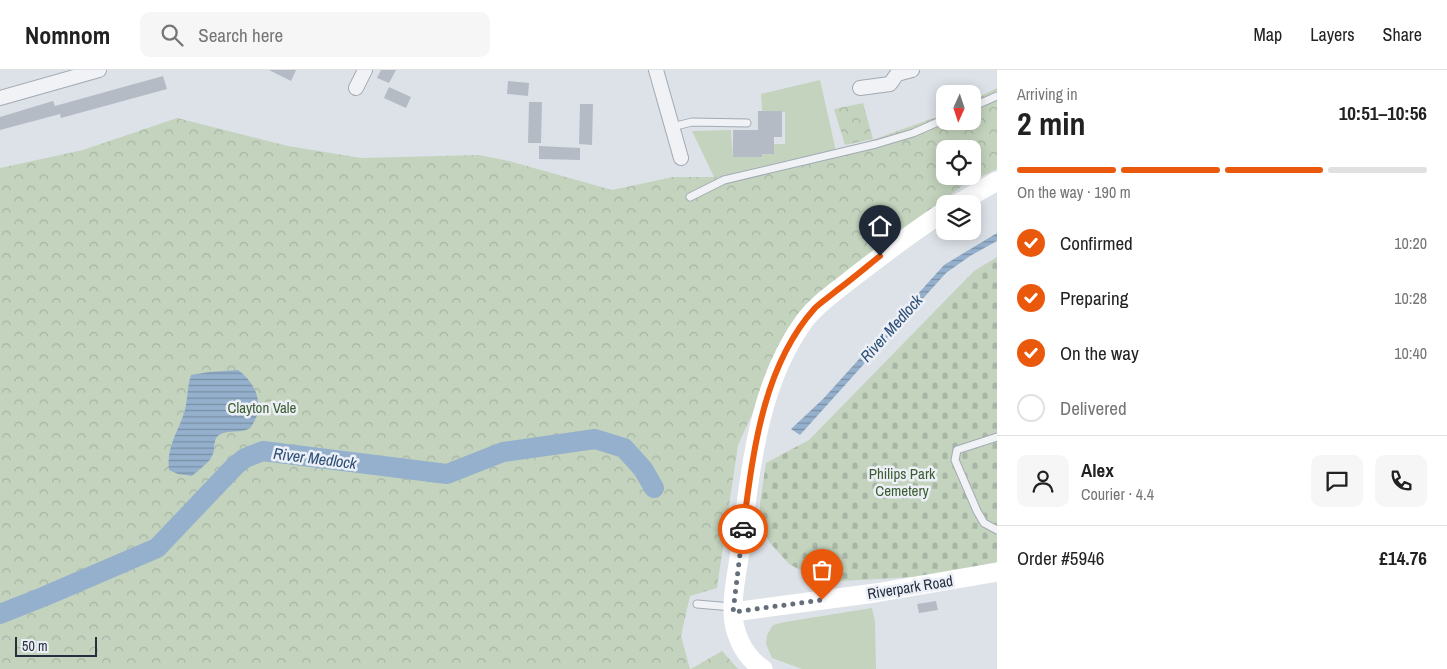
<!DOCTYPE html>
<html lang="en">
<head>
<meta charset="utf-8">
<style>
	:root { --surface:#fff; --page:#f6f6f6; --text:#222; --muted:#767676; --line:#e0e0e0; --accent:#ea580c }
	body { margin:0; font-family:"Archivo Narrow",sans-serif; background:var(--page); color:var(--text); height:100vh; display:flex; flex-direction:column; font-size:19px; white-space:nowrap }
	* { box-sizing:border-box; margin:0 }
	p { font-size:16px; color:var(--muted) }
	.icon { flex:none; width:28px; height:28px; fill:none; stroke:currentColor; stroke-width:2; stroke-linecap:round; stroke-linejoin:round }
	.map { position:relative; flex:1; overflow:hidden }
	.details { display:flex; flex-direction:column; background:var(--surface); width:450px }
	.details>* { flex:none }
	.needle { width:32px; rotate:183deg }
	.buttons { position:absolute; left:936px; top:15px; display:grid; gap:10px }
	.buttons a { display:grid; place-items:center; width:45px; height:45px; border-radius:10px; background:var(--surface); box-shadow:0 2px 12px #0003; font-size:25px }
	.scale { position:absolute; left:15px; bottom:12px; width:82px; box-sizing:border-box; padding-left:5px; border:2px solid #252f40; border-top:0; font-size:14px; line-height:18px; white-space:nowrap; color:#252f40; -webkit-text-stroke:4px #ecf0f6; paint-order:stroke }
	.pin { position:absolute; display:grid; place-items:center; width:42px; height:42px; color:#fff; margin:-51px -21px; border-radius:50% 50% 50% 0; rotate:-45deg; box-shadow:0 0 5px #0007 }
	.pin .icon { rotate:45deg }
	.courier { position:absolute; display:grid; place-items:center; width:50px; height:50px; margin:-25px; border:4px solid #ea580c; border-radius:50%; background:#fff; color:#222; box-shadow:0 1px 6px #0007 }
	.headline em { font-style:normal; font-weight:800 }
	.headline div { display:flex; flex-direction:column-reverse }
	.headline { display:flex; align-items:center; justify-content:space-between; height:85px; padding:0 20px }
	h1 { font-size:32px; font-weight:800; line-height:38px }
	.bar { display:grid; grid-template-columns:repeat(4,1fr); gap:8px 5px; align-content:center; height:60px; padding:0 20px }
	.bar i { height:6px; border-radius:4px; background:var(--line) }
	.bar .on { background:var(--accent) }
	.bar p { grid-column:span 4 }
	.line { display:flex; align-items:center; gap:12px; padding:0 20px; border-top:1px solid var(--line) }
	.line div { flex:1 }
	.round { display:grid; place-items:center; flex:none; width:52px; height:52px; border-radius:10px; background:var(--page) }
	ol { padding:0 20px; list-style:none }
	li { display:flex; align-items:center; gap:15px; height:55px }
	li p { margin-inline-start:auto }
	li .icon { padding:5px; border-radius:50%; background:var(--accent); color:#fff; stroke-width:4 }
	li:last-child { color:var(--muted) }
	li i { width:28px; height:28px; border:2px solid var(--line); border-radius:50% }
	header { display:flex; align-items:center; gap:30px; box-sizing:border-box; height:70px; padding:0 25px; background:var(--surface); border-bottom:1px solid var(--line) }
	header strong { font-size:24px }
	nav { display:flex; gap:28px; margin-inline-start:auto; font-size:18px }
	.search { width:350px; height:45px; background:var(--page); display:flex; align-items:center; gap:12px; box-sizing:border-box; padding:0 18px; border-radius:10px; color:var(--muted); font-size:19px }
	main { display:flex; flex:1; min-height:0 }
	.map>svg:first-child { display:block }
</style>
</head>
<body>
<header>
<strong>Nomnom</strong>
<div class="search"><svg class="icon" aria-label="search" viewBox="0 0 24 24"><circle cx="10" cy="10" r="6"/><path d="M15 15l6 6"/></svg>Search here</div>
<nav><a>Map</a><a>Layers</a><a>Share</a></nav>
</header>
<main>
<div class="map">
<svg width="997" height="599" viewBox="0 0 997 599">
	<defs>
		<pattern id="forest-crowns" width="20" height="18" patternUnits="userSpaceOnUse" patternTransform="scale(1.25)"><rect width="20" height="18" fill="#c3d3bd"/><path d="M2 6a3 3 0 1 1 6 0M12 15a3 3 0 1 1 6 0" fill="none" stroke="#a7b5a4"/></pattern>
		<pattern id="cemetery-stones" width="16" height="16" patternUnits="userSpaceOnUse" patternTransform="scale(1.25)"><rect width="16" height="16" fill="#c3d3bd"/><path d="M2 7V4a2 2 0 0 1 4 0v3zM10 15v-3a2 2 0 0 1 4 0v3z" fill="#a7b5a4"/></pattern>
		<pattern id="water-rules" width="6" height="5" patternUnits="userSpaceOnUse" patternTransform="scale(1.25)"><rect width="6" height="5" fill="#94b0cc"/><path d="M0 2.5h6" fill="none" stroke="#7990a7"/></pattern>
	</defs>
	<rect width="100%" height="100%" fill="#dde2e8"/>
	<!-- grass -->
	<path fill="#c3d3bd" d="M820,10L836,81L714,107L692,61L731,60L733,87H762V84H774V74H785V42L762,41L761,24Z
		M872,538L875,552L876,599H802L772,588L766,574L767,565L773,555L785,552Z"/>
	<!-- forest -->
	<path fill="url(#forest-crowns)" fill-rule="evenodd" d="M997,18V99L965,114L884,174L803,242L763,320L738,375L717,518L690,526L681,566L690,599H0V98L83,80L177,48L288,76L361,88L479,85L509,91L612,120L673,107H714L835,81L872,70L945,44V51H972L973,30ZM945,79H972V106H945Z
		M863,33L873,69L845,75L834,39Z
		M722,581L738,599H691Z"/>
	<!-- cemetery -->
	<path fill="url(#cemetery-stones)" d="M997,187V492L930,506L842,511L819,508L802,501L789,494L770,473L760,454V433L766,393L809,370L974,201Z"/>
	<!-- water -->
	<path fill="url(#water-rules)" d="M997,163V171L970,186L946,203L800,365L791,359L823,329L944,195Z
		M238,300C253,311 263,329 256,348C254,351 253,355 250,358C242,364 228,359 219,365C212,370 216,380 212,386C208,394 198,400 192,406L178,404L169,400C166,376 179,361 185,340C188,328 187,317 191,305L209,302Z"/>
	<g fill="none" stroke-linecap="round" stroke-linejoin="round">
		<!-- river -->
		<path stroke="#94b0cc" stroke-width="20" d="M0,544L43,527L157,478L235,396L245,388L263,381L447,404L503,382L595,369L624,378L643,399L654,418"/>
	</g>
	<!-- building -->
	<path fill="#b4bbc5" d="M269,0H296L291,11Z
		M381,0H396L389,13L377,8Z
		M163,6L167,19L61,48L60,44L0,60V47L53,31L55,36Z
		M508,11L529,13L528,26L507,24Z
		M389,17L411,27L406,38L384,28Z
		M529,32H542L541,73H528Z
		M580,34H593L592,75L579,74Z
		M758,41H782V67H774V84H762V87H733V60H758Z
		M539,76L580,78V90L539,89Z
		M936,531L938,540L919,543L917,534Z"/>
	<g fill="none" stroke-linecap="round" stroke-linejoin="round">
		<!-- lane casing -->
		<g stroke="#a2a9b2" stroke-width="9">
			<path id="lane" d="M972,37L997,26
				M672,57L692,52L747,53
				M690,127L724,110L876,74L913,63L945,49
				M997,367L957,380L955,390L977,441L984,453L997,460
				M697,534L732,537"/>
		</g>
		<!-- street casing -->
		<g stroke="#a2a9b2" stroke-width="16">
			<path id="street" d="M656,0L681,88
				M356,18L365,0
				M860,18L890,14L897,4L912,0
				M0,28L99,0"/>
		</g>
		<!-- lane -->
		<use href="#lane" stroke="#f0f2f6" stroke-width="7"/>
		<!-- street -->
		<use href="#street" stroke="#f0f2f6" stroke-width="14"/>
		<!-- secondary -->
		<path stroke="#fff" stroke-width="19" d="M957,134L997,111
			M733,542L875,523L997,502
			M763,599C743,586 732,561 733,537C733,517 739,494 741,473C751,398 758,314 805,250C817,234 834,223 850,210C881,186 912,162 945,141"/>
	</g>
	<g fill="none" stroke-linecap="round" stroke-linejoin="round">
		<!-- done -->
		<path stroke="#656e7b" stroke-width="5" stroke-dasharray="0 9" d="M743,459L733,542L822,530"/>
		<!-- route -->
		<path stroke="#ea580c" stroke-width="6" d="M743,459C753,384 762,297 815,238C821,232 829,227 836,221C851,210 865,198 880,186"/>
	</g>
	<g text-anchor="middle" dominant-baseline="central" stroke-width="5" stroke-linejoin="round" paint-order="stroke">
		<!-- park labels -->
		<g font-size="15" fill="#3b5d31" stroke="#ecf0f6">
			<text x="262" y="337">Clayton Vale</text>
			<text x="902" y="403">Philips Park<tspan x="902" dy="17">Cemetery</tspan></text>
		</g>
		<!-- street labels -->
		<g font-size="15" fill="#252f40" stroke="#ecf0f6">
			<text transform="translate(910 517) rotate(-9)">Riverpark Road</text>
		</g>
		<!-- water labels -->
		<g font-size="16" font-style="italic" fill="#2c4f77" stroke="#ecf0f6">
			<text transform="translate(891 258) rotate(-48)">River Medlock</text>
			<text transform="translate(315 388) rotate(7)">River Medlock</text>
		</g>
	</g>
</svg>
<div class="buttons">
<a><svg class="needle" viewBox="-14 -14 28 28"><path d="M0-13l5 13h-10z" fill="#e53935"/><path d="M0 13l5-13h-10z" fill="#767676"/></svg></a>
<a><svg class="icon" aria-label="locate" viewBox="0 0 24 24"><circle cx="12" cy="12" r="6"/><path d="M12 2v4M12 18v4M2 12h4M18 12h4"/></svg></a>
<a><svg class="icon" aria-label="layers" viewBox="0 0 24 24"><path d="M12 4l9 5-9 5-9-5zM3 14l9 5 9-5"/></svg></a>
</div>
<div class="scale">50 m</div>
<div class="pin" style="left:822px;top:530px;background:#ea580c"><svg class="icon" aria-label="bag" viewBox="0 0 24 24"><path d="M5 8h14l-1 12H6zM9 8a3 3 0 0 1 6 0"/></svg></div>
<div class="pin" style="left:880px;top:186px;background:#1f2937"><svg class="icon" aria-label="home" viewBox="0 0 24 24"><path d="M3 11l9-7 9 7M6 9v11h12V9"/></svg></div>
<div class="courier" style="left:743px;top:459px"><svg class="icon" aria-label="car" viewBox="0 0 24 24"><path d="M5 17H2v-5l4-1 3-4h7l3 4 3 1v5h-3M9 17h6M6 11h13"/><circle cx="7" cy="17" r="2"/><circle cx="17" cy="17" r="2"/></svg></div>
</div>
<section class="details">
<div class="headline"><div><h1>2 min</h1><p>Arriving in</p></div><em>10:51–10:56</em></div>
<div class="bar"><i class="on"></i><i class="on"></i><i class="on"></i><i></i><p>On the way · 190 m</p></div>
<ol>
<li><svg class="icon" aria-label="check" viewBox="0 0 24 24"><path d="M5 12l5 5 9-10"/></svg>Confirmed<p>10:20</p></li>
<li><svg class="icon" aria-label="check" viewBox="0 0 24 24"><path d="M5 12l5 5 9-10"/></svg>Preparing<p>10:28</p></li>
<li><svg class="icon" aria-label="check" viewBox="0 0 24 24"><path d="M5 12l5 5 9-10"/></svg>On the way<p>10:40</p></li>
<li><i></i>Delivered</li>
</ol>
<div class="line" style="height:90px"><a class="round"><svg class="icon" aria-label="person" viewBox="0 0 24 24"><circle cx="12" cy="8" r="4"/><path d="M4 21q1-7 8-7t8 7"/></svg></a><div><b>Alex</b><p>Courier · 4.4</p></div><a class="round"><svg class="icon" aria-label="chat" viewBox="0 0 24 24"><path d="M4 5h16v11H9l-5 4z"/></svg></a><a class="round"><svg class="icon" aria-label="phone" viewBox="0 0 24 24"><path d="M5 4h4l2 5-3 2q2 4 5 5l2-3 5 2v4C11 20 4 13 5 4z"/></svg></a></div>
<div class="line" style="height:65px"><div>Order #5946</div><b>£14.76</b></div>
</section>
</main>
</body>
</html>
